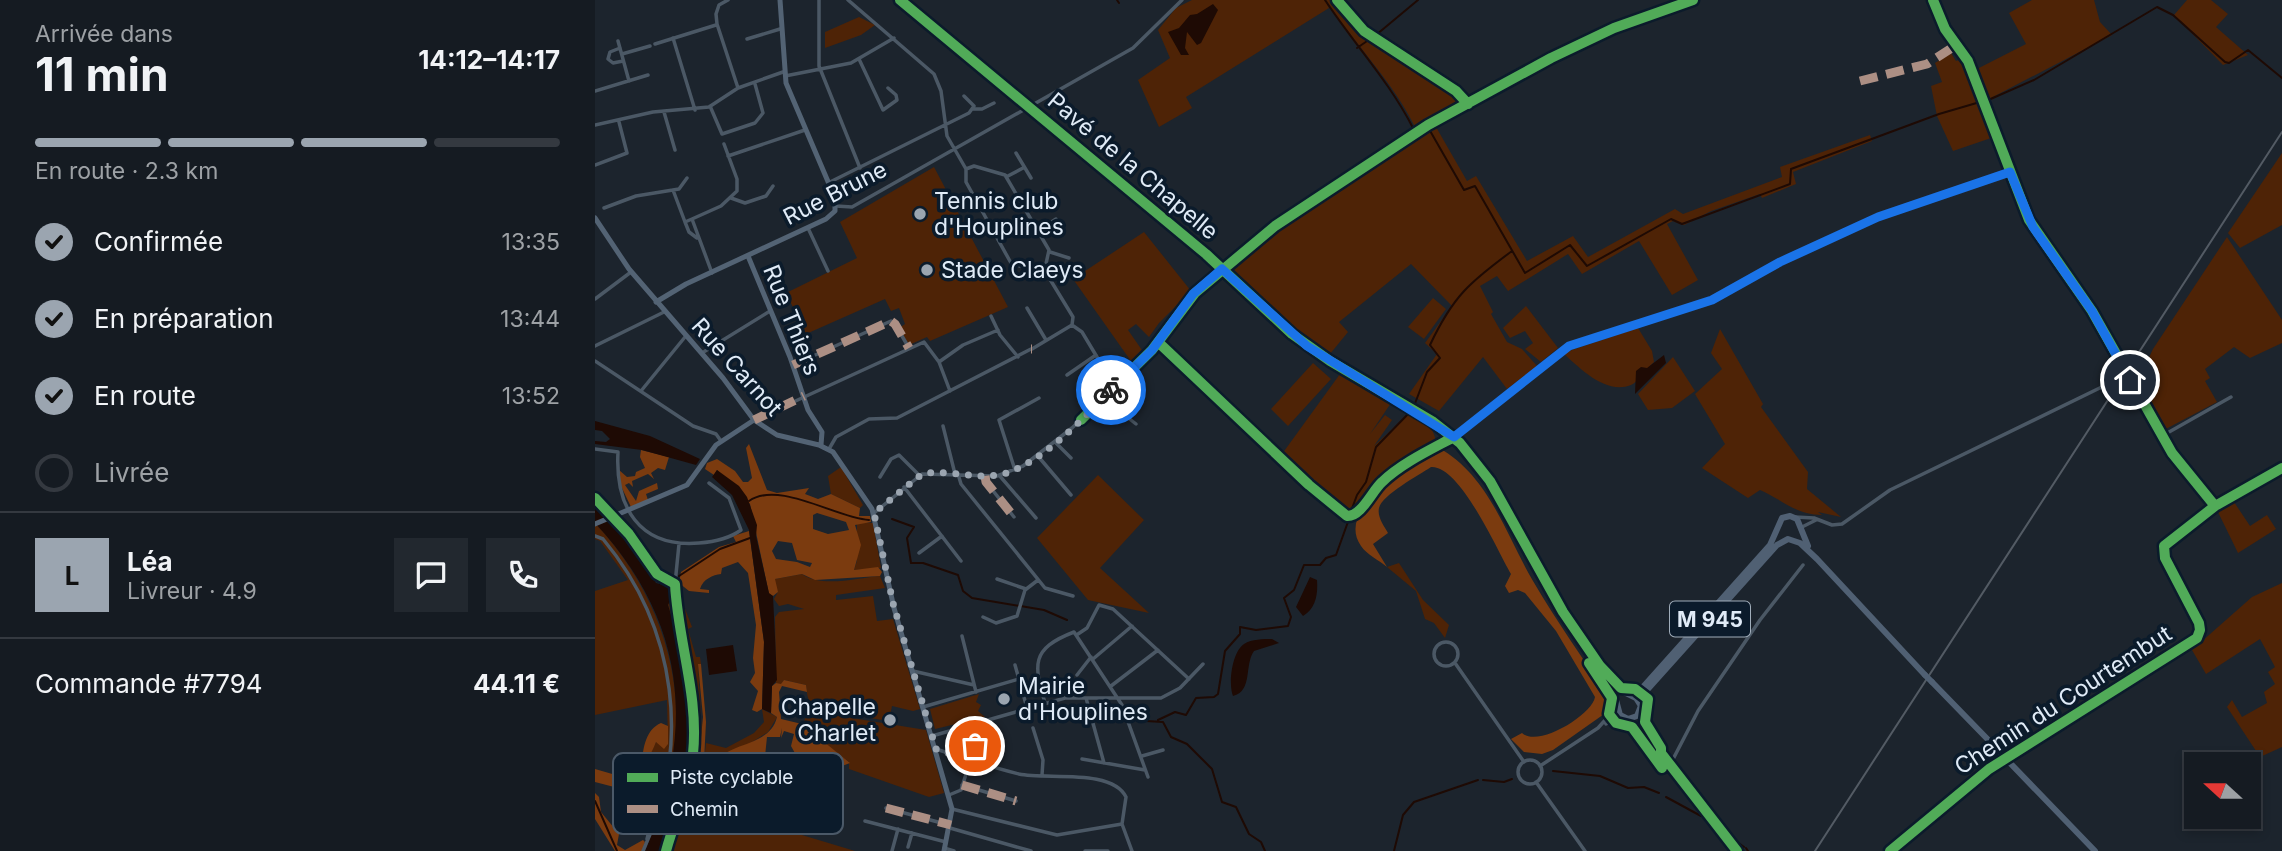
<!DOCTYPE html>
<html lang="fr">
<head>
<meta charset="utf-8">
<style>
	:root { --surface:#151b22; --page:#22282f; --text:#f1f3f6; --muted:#9da1a5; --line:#343940; --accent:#9ba5b0 }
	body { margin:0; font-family:Inter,sans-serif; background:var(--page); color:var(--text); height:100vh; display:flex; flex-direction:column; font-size:26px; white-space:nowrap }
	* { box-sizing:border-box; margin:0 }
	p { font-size:23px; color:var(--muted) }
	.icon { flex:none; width:38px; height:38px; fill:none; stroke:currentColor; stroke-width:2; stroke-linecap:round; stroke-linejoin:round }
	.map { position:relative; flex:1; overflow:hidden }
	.sheet { display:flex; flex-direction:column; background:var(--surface); width:595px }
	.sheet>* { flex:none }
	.needle { width:46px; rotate:291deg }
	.controls { position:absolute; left:1589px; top:752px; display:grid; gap:14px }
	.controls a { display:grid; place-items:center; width:77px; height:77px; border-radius:0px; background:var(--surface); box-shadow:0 4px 10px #0003,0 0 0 2px var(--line); font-size:35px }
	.pin { position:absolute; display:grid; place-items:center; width:60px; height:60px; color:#fff; margin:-30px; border:4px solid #fff; border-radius:50%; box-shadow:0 2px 7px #0007 }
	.courier { position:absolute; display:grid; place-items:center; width:70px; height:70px; margin:-35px; border:5px solid #1a73e8; border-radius:50%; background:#fff; color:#222; box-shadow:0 2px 9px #0007 }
	.headline em { font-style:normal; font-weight:700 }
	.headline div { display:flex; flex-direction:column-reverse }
	.headline { display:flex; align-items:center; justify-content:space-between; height:119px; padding:0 35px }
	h1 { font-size:46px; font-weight:700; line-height:52px }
	.bar { display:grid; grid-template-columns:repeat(4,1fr); gap:10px 7px; align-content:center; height:84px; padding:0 35px }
	.bar i { height:9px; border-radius:5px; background:var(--line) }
	.bar .selected { background:var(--accent) }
	.bar p { grid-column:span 4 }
	.line { display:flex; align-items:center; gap:18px; padding:0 35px; border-top:2px solid var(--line) }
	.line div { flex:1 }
	.round { display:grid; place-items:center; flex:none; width:74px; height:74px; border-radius:0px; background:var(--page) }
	ol { padding:0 35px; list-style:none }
	li { display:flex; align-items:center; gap:21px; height:77px }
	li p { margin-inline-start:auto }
	li .icon { padding:7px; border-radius:50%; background:var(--accent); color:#111; stroke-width:4 }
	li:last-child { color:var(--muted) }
	li i { width:38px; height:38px; border:4px solid var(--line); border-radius:50% }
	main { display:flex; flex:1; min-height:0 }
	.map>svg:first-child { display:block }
</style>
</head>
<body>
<main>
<section class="sheet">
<div class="headline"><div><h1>11 min</h1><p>Arrivée dans</p></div><em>14:12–14:17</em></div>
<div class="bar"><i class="selected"></i><i class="selected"></i><i class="selected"></i><i></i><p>En route · 2.3 km</p></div>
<ol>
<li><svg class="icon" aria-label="check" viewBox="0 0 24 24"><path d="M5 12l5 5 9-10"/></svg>Confirmée<p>13:35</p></li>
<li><svg class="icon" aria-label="check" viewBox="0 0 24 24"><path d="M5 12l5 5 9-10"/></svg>En préparation<p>13:44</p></li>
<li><svg class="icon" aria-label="check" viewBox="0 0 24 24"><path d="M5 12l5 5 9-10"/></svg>En route<p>13:52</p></li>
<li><i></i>Livrée</li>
</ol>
<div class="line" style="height:126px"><b class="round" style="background:var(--accent);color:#111">L</b><div><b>Léa</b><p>Livreur · 4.9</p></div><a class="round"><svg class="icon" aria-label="chat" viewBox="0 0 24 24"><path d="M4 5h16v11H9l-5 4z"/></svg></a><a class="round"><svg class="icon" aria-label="phone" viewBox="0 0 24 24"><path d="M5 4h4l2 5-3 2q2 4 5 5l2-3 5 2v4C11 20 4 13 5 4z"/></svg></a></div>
<div class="line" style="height:91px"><div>Commande #7794</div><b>44.11 €</b></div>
</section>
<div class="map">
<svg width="1687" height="851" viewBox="0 0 1687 851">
	<rect width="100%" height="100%" fill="#1c242d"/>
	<!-- green -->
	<path fill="#4e2306" d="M597,0H730L734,8L591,97L597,108L564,127L543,80L575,58L563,30L581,8Z
		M731,0H739L764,29L869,103L820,127C797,80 759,44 731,0Z
		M1437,0H1499L1505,22L1517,35L1394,99L1380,70L1431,44L1414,13Z
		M1592,0H1616L1633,14L1621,27L1653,55L1628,65L1579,15Z
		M264,17L280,25L266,35L230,48V32Z
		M1356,53L1361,61L1369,58L1399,137L1358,151L1342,116L1336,86L1347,82L1340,63Z
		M841,127L872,181L881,176L932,261L978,236L993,257L1080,209L1088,214L1187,177L1185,167L1275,135L1277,141L1198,172L1201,184L1167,198L1165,194L1116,211L1089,225L1078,221L1072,224L1103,280L1077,295L1044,241L987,274L973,254L913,291L902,276L885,286L898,312L896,314L912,342L927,349L942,366L912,389L888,357L844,411L814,394L842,354L830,343L857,306L816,264L744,322L753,332L735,354L688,319L634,267L718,204Z
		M1687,153V225L1645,248L1633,233Z
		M339,167L413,307L335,341L332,337L314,345L304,328L310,324L304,308L296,311L290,299L211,334L191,293L262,258L245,222Z
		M549,232L596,291L564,323L554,337L541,324L533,330L549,353L538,364L478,279Z
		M1632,237L1687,320V343L1655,358L1639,347L1610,369L1615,378L1610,381L1622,402L1567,431L1541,385L1558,349Z
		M838,298L851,309L829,339L813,327Z
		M931,306L963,348L946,362L930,349L938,343L930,331L915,338L908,328Z
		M1043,328L1057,351L1059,362C1052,368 1043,382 1036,385C1010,395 985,368 968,353Z
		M1125,329L1168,404L1166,407L1213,472L1212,489L1246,517L1223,512L1227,515C1201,515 1188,500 1165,490L1153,498L1107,468L1130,444L1100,394L1127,369L1116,353Z
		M1078,357L1100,391L1077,408L1053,410L1043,394Z
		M718,363L736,379L693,426L676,409Z
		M745,374L796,403L775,434L790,415L797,420L779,446L815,413L835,424L844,448L790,483L762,516L751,513L687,454Z
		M246,467L268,505L265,508L236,494L233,476Z
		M503,475L549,520L505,568L554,613L493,600L442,538Z
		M1637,499L1655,526L1672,515L1681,529L1643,553L1622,510Z
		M262,522L278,523L286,568L259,570L262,561Z
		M0,523C67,595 97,689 74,786L68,778L50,775L52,758L61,742L73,744L72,700L0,715V720V591L33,580L5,541L0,539Z
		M804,563L828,600L854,625L850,638L839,623L830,619L821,591L792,567Z
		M207,574C226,588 263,578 285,576L290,588L241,595V600L278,596L282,621L298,619L325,709L318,711L297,706L294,721L225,710C213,707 212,695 211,685L189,680L186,685L181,683L180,617L184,612L209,609L193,604L184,606L179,599L183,592L179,584L180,579Z
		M1687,583V747L1665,757L1632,707L1637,700L1647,717L1672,703L1669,692L1680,684L1673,672L1680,667L1665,639L1611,674L1597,650L1657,597Z
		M84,593L97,627L93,629L101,657H105L106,664H103L109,768L112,781L117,787L111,802L187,823V829L260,851H69C86,789 104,732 91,667C87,645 79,626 73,605L74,599Z
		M384,694L381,702L386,705L383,711L390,717L340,729L335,709Z
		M167,709L182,717L173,732L121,765L109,762L111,743L131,748L159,733L169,722Z
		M226,713L331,730L349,793L334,797L254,769V762L209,728L208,724L211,716L225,719Z"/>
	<!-- forest -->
	<path fill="#7b3b0f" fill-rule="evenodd" d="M154,444L172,490L182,493L214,488L210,494L223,499L236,494L265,508L264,516H275L276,522L260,525L266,545L259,570L283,567L287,572L285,576L220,580L207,574L180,579L183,592L178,596L174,594L155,504L122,470L119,475L110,469L112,463L122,459L140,471L148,482H153L157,478L151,448ZM222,513L251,522L254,530L233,534L218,529V515ZM183,541L197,543L202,560L217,563L215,567L202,562L181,559L177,551Z
		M844,448C894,476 910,533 938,581C962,622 989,660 1015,699L1012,712L958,750L947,754L929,752L916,739L927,733C943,748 997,715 1000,697L961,631L930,593L923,590L914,593L910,586L916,574C902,550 865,465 836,467C824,475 787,495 784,508C782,517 789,526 793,533L778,544L792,567C784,560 772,555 766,546C739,507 818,465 844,448Z
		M46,450L74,457L70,470L63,468L56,473L59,479L53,474L37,481L38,487L34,483L30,485L41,501L44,491L62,483L63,489L51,494L53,500L36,507L25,484L24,470L32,477L40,476L41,472L50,468L45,457Z
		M154,531L169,642L167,709L162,712L157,710L163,691L155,682L160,673L158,658L161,625L153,573L143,562L127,568L126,574C118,575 108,579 105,589L114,590V593L94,591L84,583L86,572L124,547L141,542L138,536Z
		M103,664H106L111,722L109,761L121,764C129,742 175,748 182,717L176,713L177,686L181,683L186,684L189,680L211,685L212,692L187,686L184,692L186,719L207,724L255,763L239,769L201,755L196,746L199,734L189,731L186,738L187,728L185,737H172L169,766L172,774L168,782L156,779L152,795L137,788L117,787L108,781L109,768L103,767L108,717Z
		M66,723L73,726V744L69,749L61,742C55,757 44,773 53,789L66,794L65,799L0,782V769L45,782C48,762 45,732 66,723Z
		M0,793L4,797L6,812L24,834L22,845L30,850L48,840L50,842L47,851H20L0,819Z"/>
	<!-- water -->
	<path fill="#1e0a04" d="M618,4L623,10L606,43L602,45L592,32L590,48L594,55H586L573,32L584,28L595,15L602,14Z
		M1069,355L1071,363L1040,394L1041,371L1046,367L1052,368Z
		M0,421L55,436L105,459L101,465L47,450L0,444V441L11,442L15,439L7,431L0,430Z
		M122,470L144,486L152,497L162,525L161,536L174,593L178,596L182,680L177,686L176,713L167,709L169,642L154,530L137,495L117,477Z
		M0,505L32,538L61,583L72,586L77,597L73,605C79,626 87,645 91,667C104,732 86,789 69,851H50C101,729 92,622 0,523Z
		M715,577L722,580C723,594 721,608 708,616L701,607Z
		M677,639L684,643L659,651C649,665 658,691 638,696C633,684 637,652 649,644C657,639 668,639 677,639Z
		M138,645L142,671L114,675L111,649Z"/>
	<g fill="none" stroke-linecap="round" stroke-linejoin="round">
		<!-- stream -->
		<path stroke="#1e0a04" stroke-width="2" d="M522,0L524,3
			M730,0C759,44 794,81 818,128L831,124
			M781,35L823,0
			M762,48L775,39
			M1391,101L1439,80L1562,7L1578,15L1630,62L1634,63L1653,50L1687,78
			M834,129L869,190L880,186L930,273L975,245L992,266L1076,219L1087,224L1195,184L1196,169L1344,114L1385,102
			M819,406L832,372L845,358L835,345C858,296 875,282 917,251
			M154,501C184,480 241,518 274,520
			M755,514L762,495L771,482L781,447L815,412
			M297,519L319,527L312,538L316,563H328L363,575L368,591L377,598L449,610L472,620
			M84,576L125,549L155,538
			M563,720L580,712L591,715L601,698L619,697L623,694L630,651L645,634V627L661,630L693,626L696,617L689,598L699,590L709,565H725L731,558L741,555L754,519
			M551,721L568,722L576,737L592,744L617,769L627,802L641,807L654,834L666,842L670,851
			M958,771L1005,776L1033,788L1049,787L1064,793
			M888,780L909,782L917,779
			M1071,797L1106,816
			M0,801L22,851
			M1141,841L1149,847
			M1151,848L1153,851
			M799,851L808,815L819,802L883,780"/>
		<!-- street -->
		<path stroke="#4b5865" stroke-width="3.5" d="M133,0L124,5L121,14L122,24L143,88
			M224,0V66L265,168
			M253,0L339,74L346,91L352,136L371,169
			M742,0L769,31L861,91L873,104
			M1338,0L1350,29L1373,61L1434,220L1497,311L1577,453L1620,506
			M78,38L100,110
			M152,39L185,29
			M23,41L34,81
			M60,44L121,25
			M25,48L15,52L13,59L18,63L28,61
			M27,54L55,46
			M264,59L288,110L302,100L301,95L293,88
			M190,76L256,63L299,38
			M0,91L53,75
			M115,106L127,134L160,123L168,113L160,84
			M378,109H387L399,103
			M69,112L80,150
			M0,125L58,112L114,107L143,88L188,72
			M421,153L436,178
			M133,156L210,130
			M0,165L32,153L24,122
			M371,169V182L416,263L453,276L478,317L477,325L487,332L520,387
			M371,169L379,166L410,175L454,250L449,273
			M411,177L428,168
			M233,183L374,113L379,106L369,96
			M78,190L90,222L97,219L117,273
			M136,198L150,203L171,196L178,186
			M241,206L257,207L538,48L587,0
			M9,208L41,196L84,189L92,178
			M97,219L126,206L142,191V179L129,144
			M90,222L94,232L102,238
			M213,228L233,271
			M443,231L461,219
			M455,252L474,258
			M0,299L36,272
			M432,308L451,340
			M396,316L405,335L423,357
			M0,346L69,312
			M437,349L477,325
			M107,353L175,311
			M0,361L98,426L121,434L126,441
			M344,362L368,345L403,330
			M198,365L296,321L300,324L314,348
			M472,375L501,355
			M46,391L90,337
			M508,398L541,424
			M159,420L329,342L344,362L355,391
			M348,426L360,474
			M1567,436L1636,397
			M859,437L974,346L1117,300L1186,262L1283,217L1415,171
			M460,442L476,458
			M0,449L23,452C20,507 44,548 104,543C118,542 135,538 146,530L134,498L114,483
			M234,449L241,437L274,419L302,418L436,349
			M442,455L476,495
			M420,470L404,420L444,398
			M363,474L366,484L450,588L478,596
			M404,475L441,518
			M285,477L296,459L304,455L324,475
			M390,477L391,482L419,517
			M309,487L366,561
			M279,513L327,474L402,476L428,466L477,428L555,353L603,290L680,226L833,125L956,58L1019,28L1098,0
			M1200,517L1219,518L1237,525L1247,524L1295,490L1515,383L1526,366
			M1207,527L1221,520
			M0,536L8,539C82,628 97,746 48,851
			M324,553L347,536
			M402,579L431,589
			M80,584L84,544
			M388,617L401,623L422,616L430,590L443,580
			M483,634L492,628L504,605L518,609L594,679
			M367,636L381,692
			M839 654a12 12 0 1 1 24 0a12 12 0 1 1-24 0Z
			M498,659L537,626
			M860,663L929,762
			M420,665L432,708
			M318,671L379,685
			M482,675L496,657
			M516,686L563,650
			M491,698L509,763
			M450,703C439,665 435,649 479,632L527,705L553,777
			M328,707L424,679
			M1045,714L1066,753L1142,851
			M1035,719L1054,738
			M394,720L407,742
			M1011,724L1026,718
			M438,728L448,760L447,775
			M337,736L470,698H566L585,688L608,664
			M341,749C368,758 396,767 424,774C451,780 517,768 531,797L527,824L537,851
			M547,756L568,750
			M487,759L550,770
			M923 772a12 12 0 1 1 24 0a12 12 0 1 1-24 0Z
			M1075,765L1103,711L1165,620L1208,565
			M945,766L1003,728L1022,707
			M941,782L990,851
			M367,785L421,801
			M20,791L65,806
			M354,795L366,790L384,733L383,723
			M291,808L354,825
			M357,809L462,835L527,824
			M270,821L351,842
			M355,828L436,851
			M52,839L61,804
			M313,847L317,833
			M349,848L359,851
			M297,851L303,829
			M490,851H513
			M1295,851L1394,769L1602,638L1605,630L1604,623L1570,558L1569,546L1620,506L1687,468"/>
		<!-- secondary -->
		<path stroke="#536374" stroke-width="5" d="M0,218L34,269L128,378L159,420L182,435L224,445L238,452L277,509L299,608L357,809L349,851
			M153,256L195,357L213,410L227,432L226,445
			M61,302L91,284L231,219L240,211V198L191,83L185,0
			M0,524L92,485L121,445L159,420"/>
		<!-- primary -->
		<path stroke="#506073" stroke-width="6" d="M305,0L611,254L697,334L735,361L837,421L865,443L890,472L943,571L990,644L1023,689L1041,698L1046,706
			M1337,682L1405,752
			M1017,685L1025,715L1033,719L1042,716L1052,690L1182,545L1193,539L1205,543L1222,559L1330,675
			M1036,695L1048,687L1175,545L1187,518L1195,516L1202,519L1213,546
			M1415,763L1500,851"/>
		<!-- rail -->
		<path stroke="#535b64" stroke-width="2" d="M1220,851L1687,132"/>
		<!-- primary-bridge -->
		<path stroke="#506073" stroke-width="6" d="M1330,675L1337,682
			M1405,752L1415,763"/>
		<!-- quiet -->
		<path stroke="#ac8f84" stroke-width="9" stroke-dasharray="18 9" stroke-linecap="butt" d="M1265,81L1332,64L1363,44
			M436,349H437
			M198,365L296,321L300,324L314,348
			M159,420L209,396
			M390,476L391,482L419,517
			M367,785L421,801
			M291,808L356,825"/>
		<!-- cycleway casing -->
		<g stroke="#0b1b2b" stroke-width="15">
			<path id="cycleway" d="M305,0L611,254L697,334L735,361L837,421L865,443L895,481L968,612L1005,666L1026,688L1040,689L1053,699L1050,722L1066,748V753L1142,851
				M742,0L769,31L861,91L873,104
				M1338,0L1350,29L1373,61L1434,220L1497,311L1577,453L1620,506
				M563,342L714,485L752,516C766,517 777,491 787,482C807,463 835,450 859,437
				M486,420L557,350L600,293L680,226L833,125L956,58L1019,28L1098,0
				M0,498L34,534L62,574L80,584C83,642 104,695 98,754C95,788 80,818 71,851
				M994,663L1017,698L1014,714L1021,723L1037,727L1067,768
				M1295,851L1394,769L1602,638L1605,630L1604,623L1570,558L1569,546L1620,506L1687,468"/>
		</g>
		<!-- cycleway -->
		<use href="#cycleway" stroke="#51ab58" stroke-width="10"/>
	</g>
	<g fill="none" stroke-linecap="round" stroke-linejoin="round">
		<!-- done -->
		<path stroke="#9ba5b0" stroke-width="7" stroke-dasharray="0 12.6" d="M380,746L375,760L341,749L298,603L279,513L327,474C352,469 378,479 403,475C441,469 490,417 516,390"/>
		<!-- route -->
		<path stroke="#1a73e8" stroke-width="9" d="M516,390L557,350L598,294L627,269L712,346L859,437L974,346L1117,300L1185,262L1283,217L1415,172L1438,227L1497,311L1535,380"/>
	</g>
	<!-- markers -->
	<g fill="#9ba5b0" stroke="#0b1b2b" stroke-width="2.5">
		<circle cx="325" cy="214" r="7"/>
		<circle cx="332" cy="270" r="7"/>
		<circle cx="409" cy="699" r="7"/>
		<circle cx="295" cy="720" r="7"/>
	</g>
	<g text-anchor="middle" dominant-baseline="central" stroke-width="7" stroke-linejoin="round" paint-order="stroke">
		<!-- shield labels -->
		<rect fill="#0b1b2b" stroke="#a0adba" stroke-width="2" x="1075" y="601.5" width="80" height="35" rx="5"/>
		<g font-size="21" font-weight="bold" fill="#e0ebf7">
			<text x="1115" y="619">M 945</text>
		</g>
		<!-- street labels -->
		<g font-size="23" fill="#e0ebf7" stroke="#0b1b2b">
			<text transform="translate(538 166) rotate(40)">Pavé de la Chapelle</text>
			<text transform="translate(240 193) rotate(-27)">Rue Brune</text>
			<text transform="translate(197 320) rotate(68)">Rue Thiers</text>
			<text transform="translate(142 367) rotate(48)">Rue Carnot</text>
			<text transform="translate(1468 700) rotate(-33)">Chemin du Courtembut</text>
		</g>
		<!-- poi labels -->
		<g font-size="23" fill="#e0ebf7" stroke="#0b1b2b" text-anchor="start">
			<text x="339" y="201">Tennis club<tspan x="339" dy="26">d'Houplines</tspan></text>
			<text x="346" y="270">Stade Claeys</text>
			<text x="423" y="686">Mairie<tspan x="423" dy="26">d'Houplines</tspan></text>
			<text x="281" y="707" text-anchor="end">Chapelle<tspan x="281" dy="26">Charlet</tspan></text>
		</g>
	</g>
	<!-- legend -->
	<rect x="18" y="753" width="230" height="81" rx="10" fill="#0b1b2b" stroke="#4b5968" stroke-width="2"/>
	<rect x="32" y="773" width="31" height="9" fill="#51ab58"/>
	<rect x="32" y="805" width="31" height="8" fill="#ac8f84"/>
	<g font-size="19" fill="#e0ebf7">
		<text x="75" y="784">Piste cyclable</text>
		<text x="75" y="816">Chemin</text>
	</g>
</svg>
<div class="controls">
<a><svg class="needle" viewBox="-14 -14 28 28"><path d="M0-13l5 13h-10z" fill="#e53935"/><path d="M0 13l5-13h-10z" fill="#9da1a5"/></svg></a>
</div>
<div class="pin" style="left:380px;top:746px;background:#ea580c"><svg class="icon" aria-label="bag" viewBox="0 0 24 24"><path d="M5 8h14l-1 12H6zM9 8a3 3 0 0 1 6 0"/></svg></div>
<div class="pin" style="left:1535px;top:380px;background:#1f2937"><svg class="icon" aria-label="home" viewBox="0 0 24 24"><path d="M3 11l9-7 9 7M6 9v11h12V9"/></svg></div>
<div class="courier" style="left:516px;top:390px"><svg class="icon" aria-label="bike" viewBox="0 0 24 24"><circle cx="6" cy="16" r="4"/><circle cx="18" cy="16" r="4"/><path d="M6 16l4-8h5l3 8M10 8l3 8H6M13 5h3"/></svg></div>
</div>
</main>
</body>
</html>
